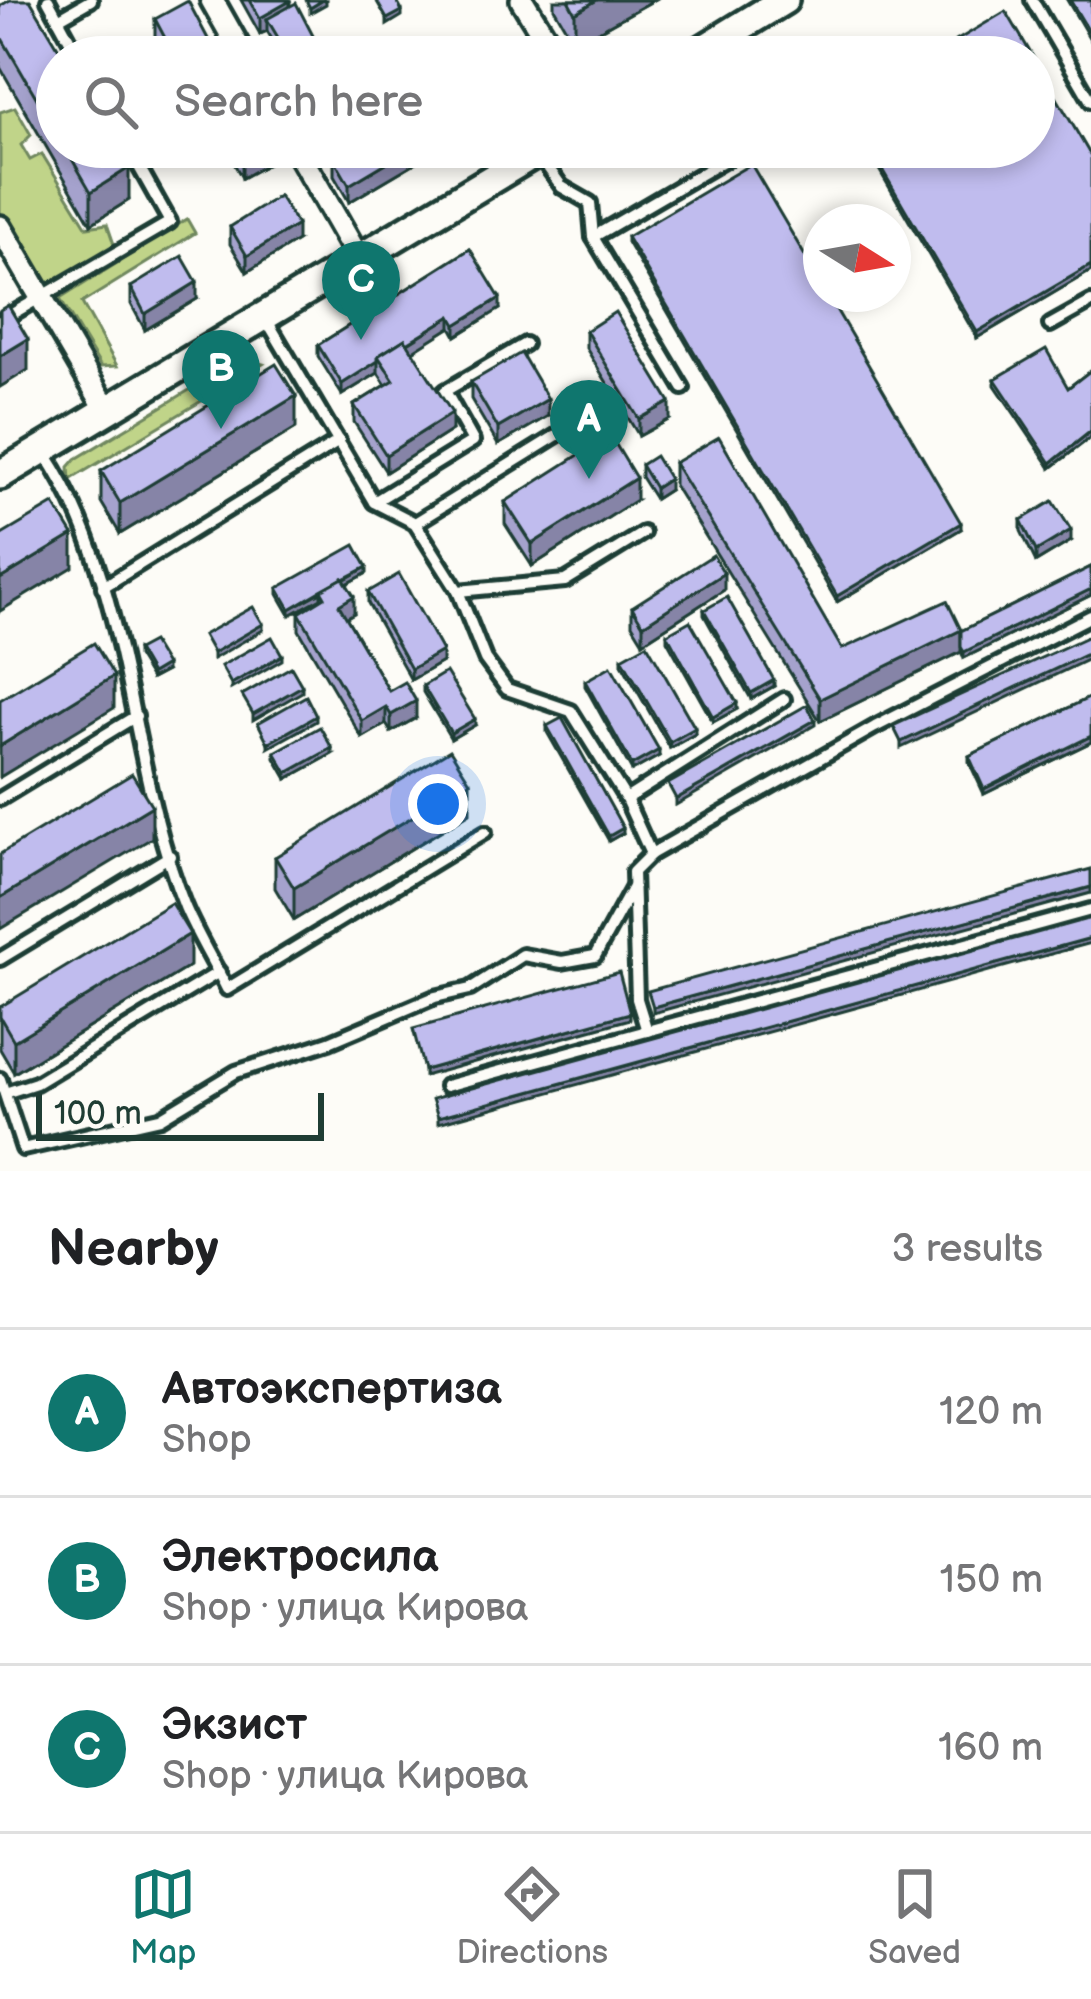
<!DOCTYPE html>
<html lang="en">
<head>
<meta charset="utf-8">
<style>
	body { margin:0; font-family:"Balsamiq Sans",sans-serif; background:#f6f6f6; color:#202124 }
	.compass { position:absolute; left:803px; top:204px; width:108px; height:108px; border-radius:50%; background:#fff; box-shadow:0 6px 18px #0003; rotate:101deg }
	.scale { position:absolute; left:36px; bottom:30px; width:288px; box-sizing:border-box; padding-left:12px; border:6px solid #1f3d34; border-top:0; font-size:33px; line-height:42px; white-space:nowrap; color:#1f3d34; -webkit-text-stroke:9px #fdfcf7; paint-order:stroke }
	.you { position:absolute; left:438px; top:804px; width:42px; height:42px; margin:-30px; border:9px solid #fff; border-radius:50%; background:#1a73e8; box-shadow:0 0 0 18px #1a73e833 }
	.badge { display:grid; place-items:center; width:78px; height:78px; border-radius:50%; background:#0f766e; color:#fff; font-size:39px; font-weight:700 }
	.pin { position:absolute; translate:-50% -99px; filter:drop-shadow(0 3px 6px #0008) }
	.pin::after { content:''; position:absolute; top:63px; width:42px; height:36px; background:inherit; clip-path:polygon(0 0,100% 0,50% 100%) }
	.list { margin:0; padding:0; list-style:none }
	h2 { display:flex; justify-content:space-between; align-items:center; height:156px; margin:0; padding:0 48px; font-size:51px }
	h2 small { font-size:39px; font-weight:400; color:#757577 }
	.list li { display:grid; grid-template-columns:78px 1fr auto; gap:36px; align-items:center; box-sizing:border-box; height:168px; padding:0 48px; border-top:3px solid #e0e0e0 }
	.list b { display:block; font-size:45px; white-space:nowrap }
	.list p { margin:0; font-size:39px; white-space:nowrap; color:#757577 }
	.list em { font-size:39px; font-style:normal; color:#757577 }
	.icon { flex:none; width:66px; height:66px; fill:none; stroke:currentColor; stroke-width:2; stroke-linecap:round; stroke-linejoin:round }
	.map { position:relative; flex:none; width:1091px; height:1171px; overflow:hidden }
	.search { position:absolute; background:#fff; box-shadow:0 6px 18px #0003; left:36px; right:36px; top:36px; height:132px; display:flex; align-items:center; gap:30px; box-sizing:border-box; padding:0 42px; border-radius:66px; color:#757577; font-size:45px }
	.sheet { height:660px; background:#fff }
	nav { display:flex; justify-content:space-around; align-items:center; box-sizing:border-box; height:168px; border-top:3px solid #e0e0e0; background:#fff; font-size:33px; color:#757577 }
	nav a { display:grid; justify-items:center; gap:6px }
	nav .on { color:#0f766e }
	.map>svg:first-child { display:block }
	.green { fill:#c0d489; stroke:#70885e; stroke-width:3 }
	.lines { fill:none; stroke-linecap:round; stroke-linejoin:round }
	.lane-casing { stroke:#1f3d34; stroke-width:20 }
	.street-casing { stroke:#1f3d34; stroke-width:30 }
	.secondary-casing { stroke:#1f3d34; stroke-width:36 }
	.lane { stroke:#fdfcf7; stroke-width:10 }
	.street { stroke:#fdfcf7; stroke-width:21 }
	.secondary { stroke:#fdfcf7; stroke-width:27 }
	.wall { fill:#a5a2cd; stroke:#1f3d34; stroke-width:3 }
	.shaded-wall { fill:#8684a7; stroke:#1f3d34; stroke-width:3 }
	.building { fill:#c0bcee; stroke:#1f3d34; stroke-width:3 }
</style>
</head>
<body>
<div class="map">
<svg width="1091" height="1171" viewBox="0 0 1091 1171">
	<rect width="100%" height="100%" fill="#fdfcf7"/>
	<filter id="ink" filterUnits="userSpaceOnUse"><feTurbulence type="fractalNoise" baseFrequency=".00833" numOctaves="2"/><feDisplacementMap in="SourceGraphic" scale="24" xChannelSelector="R" yChannelSelector="G"/><feConvolveMatrix kernelMatrix="1 2 1 2 8 2 1 2 1" color-interpolation-filters="sRGB"/></filter>
	<g filter="url(#ink)">
		<!-- green -->
		<g class="green">
			<polygon points="15,107 31,135 21,145 30,160 42,154 87,227 107,224 115,247 43,290 0,216 0,112"/>
			<polygon points="187,219 195,233 82,303 117,366 101,367 60,299"/>
			<polygon points="242,358 263,364 70,480 69,467 76,459"/>
		</g>
		<g class="lines">
			<defs>
				<g id="lane">
					<polyline points="48,0 79,57"/>
					<polyline points="1032,0 1091,101"/>
					<polyline points="58,19 91,0"/>
					<polyline points="539,155 562,187 590,203 593,237 683,388"/>
					<polyline points="593,237 730,157"/>
					<polyline points="266,319 374,502 415,523 575,424"/>
					<polyline points="0,321 170,222 128,147"/>
					<polyline points="1050,325 1091,302"/>
					<path d="M44 452C133 586 126 760 185 907 197 935 213 961 227 989L485 832"/>
					<polyline points="374,502 473,441 445,391 525,344"/>
					<polyline points="415,523 458,591 565,581 643,533"/>
					<polyline points="103,587 339,441"/>
					<polyline points="458,591 485,659 507,689 571,711 626,799 784,699"/>
					<polyline points="0,799 136,716"/>
					<polyline points="626,799 651,854 875,727 1091,616"/>
					<polyline points="651,854 633,872 637,999 647,1031 1091,910"/>
					<polyline points="0,959 170,856"/>
					<polyline points="0,1079 23,1149 160,1118 236,1072 329,1042 435,997 470,989 523,955 562,962 595,956 633,887"/>
					<polyline points="446,1086 647,1031"/>
					<polyline points="5,1093 36,1083 219,972"/>
				</g>
				<g id="street">
					<polyline points="212,0 244,57"/>
					<polyline points="522,0 557,57"/>
					<polyline points="295,147 359,259"/>
					<polyline points="0,227 107,410"/>
				</g>
				<g id="secondary">
					<polyline points="691,57 784,0"/>
					<polyline points="0,475 545,147"/>
				</g>
			</defs>
			<!-- lane casing -->
			<use href="#lane" class="lane-casing"/>
			<!-- street casing -->
			<use href="#street" class="street-casing"/>
			<!-- secondary casing -->
			<use href="#secondary" class="secondary-casing"/>
			<!-- lane -->
			<use href="#lane" class="lane"/>
			<!-- street -->
			<use href="#street" class="street"/>
			<!-- secondary -->
			<use href="#secondary" class="secondary"/>
		</g>
		<!-- wall -->
		<g class="wall">
			<polygon points="241,0 289,0 290,6 324,57 277,57 278,49 267,31 260,34"/>
			<polygon points="554,0 654,0 575,44 554,8"/>
			<polygon points="1067,0 1091,0 1091,41"/>
			<polygon points="0,6 57,57 57,147 117,147 129,200 91,224 0,67"/>
			<polygon points="155,19 216,57 166,57 155,36"/>
			<polygon points="225,147 271,147 271,162 242,178"/>
			<polygon points="427,147 427,156 349,202 334,176 334,159"/>
			<polygon points="766,147 795,147 774,160"/>
			<polygon points="866,147 1034,147 1091,156 1091,271 977,338"/>
			<polygon points="230,227 297,241 247,272 230,244"/>
			<polygon points="627,237 961,529 837,602 627,242"/>
			<polygon points="470,249 500,309 456,336 451,327 412,351 452,430 386,472 354,422 354,405 386,385 378,373 342,395 318,356 318,345"/>
			<polygon points="131,287 197,299 145,330 131,304"/>
			<polygon points="586,331 670,419 639,436 586,348"/>
			<polygon points="1091,370 1091,437 1051,468 995,385 995,379 1068,388"/>
			<polygon points="471,382 548,416 498,445 471,399"/>
			<polygon points="296,428 120,534 101,502 101,471"/>
			<polygon points="674,463 842,649 961,631 1091,567 1091,595 964,658 961,652 820,721 674,485"/>
			<polygon points="641,465 669,490 655,499 641,477"/>
			<polygon points="636,500 532,566 505,524 505,502"/>
			<polygon points="1021,520 1071,541 1036,562 1021,531"/>
			<polygon points="367,573 347,584 354,613 346,617 389,691 416,718 391,732 386,724 362,738 299,630 299,613 321,600 321,598 290,615 278,594 278,588"/>
			<polygon points="724,590 643,642 632,624 632,607"/>
			<polygon points="368,592 442,662 411,680 368,603"/>
			<polygon points="704,610 774,686 751,699 704,615"/>
			<polygon points="667,634 737,709 713,722 667,640"/>
			<polygon points="137,650 166,671 151,679 137,656"/>
			<polygon points="622,658 695,734 670,748 622,664"/>
			<polygon points="585,681 659,756 632,771 585,686"/>
			<polygon points="423,686 475,725 451,739 423,692"/>
			<polygon points="1091,697 1091,742 984,794 969,762 969,756"/>
			<polygon points="547,726 623,833 609,841 547,732"/>
			<polygon points="275,752 332,754 287,779 275,758"/>
			<polygon points="470,813 294,920 275,888 275,857"/>
			<polygon points="190,966 14,1073 0,1049 0,1007"/>
		</g>
		<!-- shaded-wall -->
		<g class="shaded-wall">
			<polygon points="323,0 326,0 326,4 310,13 310,8"/>
			<polygon points="597,0 654,0 575,44 575,13"/>
			<polygon points="290,1 290,18 267,19 267,31 260,34 260,18"/>
			<polygon points="402,11 402,16 387,25 387,19"/>
			<polygon points="268,147 271,147 271,162 242,178 242,161"/>
			<polygon points="413,147 427,147 427,156 349,202 349,185"/>
			<polygon points="774,147 795,147 774,160"/>
			<polygon points="129,168 129,200 91,224 91,192"/>
			<polygon points="297,225 297,241 247,272 247,256"/>
			<polygon points="1091,265 1091,271 977,338 977,332"/>
			<polygon points="197,282 197,299 145,330 145,314"/>
			<polygon points="500,298 500,309 456,336 456,325"/>
			<polygon points="451,316 451,327 386,368 381,360"/>
			<polygon points="28,339 28,370 0,387 0,356"/>
			<polygon points="378,361 378,373 342,395 342,384"/>
			<polygon points="296,396 296,428 120,534 120,503"/>
			<polygon points="548,399 548,416 498,445 498,428"/>
			<polygon points="670,402 670,419 639,436 639,419"/>
			<polygon points="452,413 452,430 386,472 386,455"/>
			<polygon points="1091,431 1091,437 1051,468 1051,463"/>
			<polygon points="636,478 636,500 532,566 532,544"/>
			<polygon points="669,479 669,490 655,499 655,488"/>
			<polygon points="961,523 961,529 837,602 837,596"/>
			<polygon points="1071,530 1071,541 1036,562 1036,551"/>
			<polygon points="73,535 73,567 0,611 0,579"/>
			<polygon points="367,567 367,573 324,596 322,592"/>
			<polygon points="724,573 724,590 643,642 643,625"/>
			<polygon points="1091,589 1091,595 964,658 964,652"/>
			<polygon points="321,592 321,598 290,615 290,609"/>
			<polygon points="354,596 354,613 339,622 339,605"/>
			<polygon points="263,624 263,630 213,659 213,653"/>
			<polygon points="961,630 961,652 820,721 820,699"/>
			<polygon points="442,651 442,662 411,680 411,669"/>
			<polygon points="1091,652 1091,658 901,748 901,742"/>
			<polygon points="282,655 282,660 231,689 231,684"/>
			<polygon points="166,665 166,671 151,679 151,674"/>
			<polygon points="114,676 114,708 0,777 0,746"/>
			<polygon points="774,680 774,686 751,699 751,693"/>
			<polygon points="302,686 302,692 253,720 253,714"/>
			<polygon points="416,701 416,718 391,732 391,715"/>
			<polygon points="737,703 737,709 713,722 713,717"/>
			<polygon points="386,707 386,724 362,738 362,721"/>
			<polygon points="316,716 316,721 268,748 268,743"/>
			<polygon points="475,719 475,725 451,739 451,733"/>
			<polygon points="815,720 815,725 676,805 676,799"/>
			<polygon points="695,728 695,734 670,748 670,742"/>
			<polygon points="1091,736 1091,742 984,794 984,789"/>
			<polygon points="332,748 332,754 287,779 287,773"/>
			<polygon points="659,750 659,756 632,771 632,765"/>
			<polygon points="470,782 470,813 294,920 294,888"/>
			<polygon points="152,806 152,838 0,929 0,898"/>
			<polygon points="623,828 623,833 609,841 609,836"/>
			<polygon points="1091,887 1091,893 653,1013 653,1007"/>
			<polygon points="190,934 190,966 14,1073 14,1041"/>
			<polygon points="1091,938 1091,943 438,1123 438,1117"/>
			<polygon points="630,1013 630,1019 424,1076 424,1070"/>
		</g>
		<!-- building -->
		<g class="building">
			<polygon points="10,0 30,0 64,57 57,57 57,133 0,35 0,6"/>
			<polygon points="250,0 289,0 290,1 260,18"/>
			<polygon points="306,0 323,0 310,8"/>
			<polygon points="376,0 396,0 402,11 387,19"/>
			<polygon points="568,0 597,0 575,13"/>
			<polygon points="1070,0 1091,0 1091,35"/>
			<polygon points="188,1 216,54 211,57 175,57 155,19"/>
			<polygon points="296,3 324,57 281,57 277,50 283,46 267,19"/>
			<polygon points="1006,11 1033,57 929,57"/>
			<polygon points="351,40 357,51 346,57 342,57 337,49"/>
			<polygon points="518,43 526,57 496,57"/>
			<polygon points="1034,59 1091,156 1091,265 977,332 869,147 1034,147"/>
			<polygon points="65,147 117,147 129,168 91,192"/>
			<polygon points="234,147 268,147 242,161"/>
			<polygon points="355,147 413,147 349,185 334,159"/>
			<polygon points="751,164 821,283 821,294 827,294 961,523 837,596 627,237"/>
			<polygon points="279,196 297,225 247,256 230,227"/>
			<polygon points="470,249 500,298 456,325 451,316 407,343 405,339 378,356 378,361 342,384 318,345"/>
			<polygon points="182,256 197,282 145,314 131,287"/>
			<polygon points="8,305 28,339 0,356 0,310"/>
			<polygon points="615,312 670,402 639,419 586,331"/>
			<polygon points="405,339 452,413 386,455 354,405 394,380 378,356"/>
			<polygon points="1046,349 1068,388 1091,370 1091,431 1051,463 995,379"/>
			<polygon points="521,353 548,399 498,428 471,382"/>
			<polygon points="276,364 296,396 120,503 101,471"/>
			<polygon points="610,435 636,478 532,544 505,502"/>
			<polygon points="719,437 842,649 947,601 961,630 820,699 674,463"/>
			<polygon points="655,456 669,479 655,488 641,465"/>
			<polygon points="1053,501 1071,530 1036,551 1021,520"/>
			<polygon points="54,504 73,535 0,579 0,536"/>
			<polygon points="355,545 367,567 344,579 343,578 290,609 278,588"/>
			<polygon points="713,555 724,573 643,625 632,607"/>
			<polygon points="1091,567 1091,589 964,652 961,647 961,631"/>
			<polygon points="399,574 442,651 411,669 368,592"/>
			<polygon points="343,578 354,596 339,605 389,691 405,682 416,701 391,715 386,707 362,721 299,613 325,597 321,590"/>
			<polygon points="727,597 774,680 751,693 704,610"/>
			<polygon points="253,607 263,624 213,653 203,635"/>
			<polygon points="690,621 737,703 713,717 667,634"/>
			<polygon points="1091,635 1091,652 901,742 893,726"/>
			<polygon points="272,637 282,655 231,684 221,666"/>
			<polygon points="152,642 166,665 151,674 137,650"/>
			<polygon points="94,643 114,676 0,746 0,700"/>
			<polygon points="647,644 695,728 670,742 622,658"/>
			<polygon points="611,666 659,750 632,765 585,681"/>
			<polygon points="291,667 302,686 253,714 242,695"/>
			<polygon points="446,672 475,719 451,733 423,686"/>
			<polygon points="306,696 316,716 268,743 258,723"/>
			<polygon points="1091,697 1091,736 984,789 969,756"/>
			<polygon points="807,705 815,720 676,799 668,784"/>
			<polygon points="562,718 623,828 609,836 547,726"/>
			<polygon points="320,727 332,748 287,773 275,752"/>
			<polygon points="450,750 470,782 294,888 275,857"/>
			<polygon points="132,774 152,806 0,898 0,854"/>
			<polygon points="1091,869 1091,887 653,1007 648,991"/>
			<polygon points="171,903 190,934 14,1041 0,1017 0,1007"/>
			<polygon points="1091,918 1091,938 438,1117 432,1099"/>
			<polygon points="619,972 630,1013 424,1070 413,1029"/>
		</g>
	</g>
</svg>
<svg class="compass" viewBox="-18 -18 36 36"><path d="M0-13l5 13h-10z" fill="#e53935"/><path d="M0 13l5-13h-10z" fill="#757577"/></svg>
<div class="scale">100 m</div>
<div class="you"></div>
<div class="pin badge" style="left:589px;top:479px">A</div>
<div class="pin badge" style="left:221px;top:429px">B</div>
<div class="pin badge" style="left:361px;top:340px">C</div>
<div class="search"><svg class="icon" aria-label="search" viewBox="0 0 24 24"><circle cx="10" cy="10" r="6"/><path d="M15 15l6 6"/></svg>Search here</div>
</div>
<section class="sheet">
<h2>Nearby<small>3 results</small></h2>
<ul class="list">
<li><span class="badge">A</span><div><b>Автоэкспертиза</b><p>Shop</p></div><em>120 m</em></li>
<li><span class="badge">B</span><div><b>Электросила</b><p>Shop · улица Кирова</p></div><em>150 m</em></li>
<li><span class="badge">C</span><div><b>Экзист</b><p>Shop · улица Кирова</p></div><em>160 m</em></li>
</ul>
</section>
<nav>
<a class="on"><svg class="icon" aria-label="map" viewBox="0 0 24 24"><path d="M3 6l6-2 6 2 6-2v14l-6 2-6-2-6 2zM9 4v14M15 6v14"/></svg>Map</a>
<a><svg class="icon" aria-label="directions" viewBox="0 0 24 24"><path d="M12 3l9 9-9 9-9-9zM9 14v-3h6M13 9l2 2-2 2"/></svg>Directions</a>
<a><svg class="icon" aria-label="saved" viewBox="0 0 24 24"><path d="M7 4h10v16l-5-4-5 4z"/></svg>Saved</a>
</nav>
</body>
</html>
